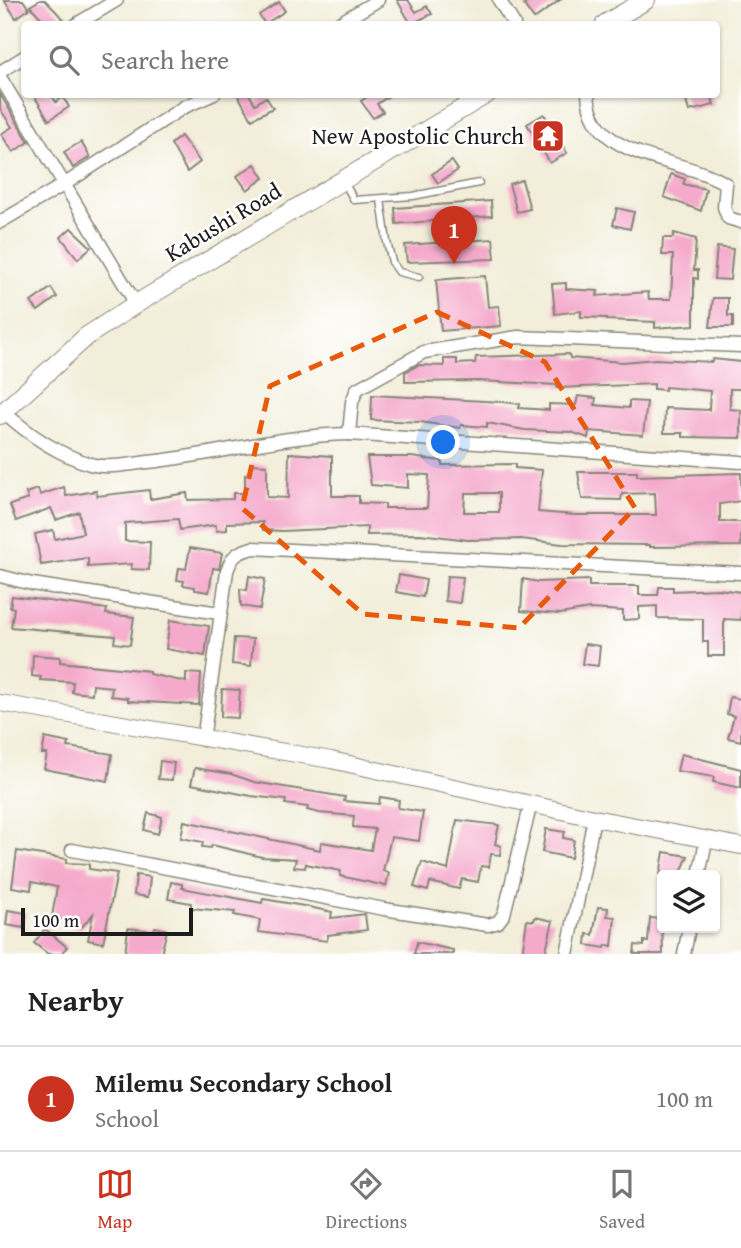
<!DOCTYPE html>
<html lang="en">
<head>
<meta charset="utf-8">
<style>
	body { margin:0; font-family:"Gentium Book Plus",serif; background:#f2f2f2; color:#222 }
	.controls { position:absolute; right:21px; bottom:21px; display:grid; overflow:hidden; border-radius:7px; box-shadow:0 2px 5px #0004 }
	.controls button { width:63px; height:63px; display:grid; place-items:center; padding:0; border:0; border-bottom:2px solid #e0e0e0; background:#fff; color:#222; font:35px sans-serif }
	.scale { position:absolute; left:21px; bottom:18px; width:172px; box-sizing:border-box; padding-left:7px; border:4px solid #1c1c1c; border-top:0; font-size:19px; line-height:24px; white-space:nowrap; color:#1c1c1c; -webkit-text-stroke:5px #fff; paint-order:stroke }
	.you { position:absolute; left:444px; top:443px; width:24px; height:24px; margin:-18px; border:5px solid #fff; border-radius:50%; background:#1a73e8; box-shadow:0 0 0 10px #1a73e833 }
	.badge { display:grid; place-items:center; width:46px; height:46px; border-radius:50%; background:#c8321e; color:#fff; font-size:23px; font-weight:700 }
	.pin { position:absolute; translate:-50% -58px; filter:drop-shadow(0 2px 4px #0008) }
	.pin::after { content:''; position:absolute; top:37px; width:24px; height:21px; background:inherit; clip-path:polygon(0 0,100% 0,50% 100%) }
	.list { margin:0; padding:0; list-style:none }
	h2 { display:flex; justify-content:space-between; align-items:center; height:91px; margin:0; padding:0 28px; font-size:30px }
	h2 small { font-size:23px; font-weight:400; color:#767676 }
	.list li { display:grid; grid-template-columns:46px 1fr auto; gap:21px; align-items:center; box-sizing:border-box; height:105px; padding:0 28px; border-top:2px solid #e0e0e0 }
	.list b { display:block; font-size:26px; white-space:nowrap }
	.list p { margin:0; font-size:23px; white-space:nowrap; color:#767676 }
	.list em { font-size:23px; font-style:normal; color:#767676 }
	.icon { flex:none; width:38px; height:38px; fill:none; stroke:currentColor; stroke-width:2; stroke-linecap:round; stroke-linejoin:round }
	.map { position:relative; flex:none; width:741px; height:954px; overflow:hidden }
	.search { position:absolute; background:#fff; box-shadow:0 2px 5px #0004; left:21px; right:21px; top:21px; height:77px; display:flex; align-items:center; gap:18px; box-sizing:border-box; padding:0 24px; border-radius:7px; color:#767676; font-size:26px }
	.sheet { height:196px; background:#fff }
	nav { display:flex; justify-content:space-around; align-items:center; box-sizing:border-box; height:98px; border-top:2px solid #e0e0e0; background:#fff; font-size:19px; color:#767676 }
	nav a { display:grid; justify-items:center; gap:4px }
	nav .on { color:#c8321e }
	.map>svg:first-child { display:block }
	.building { fill:#f5aacc; fill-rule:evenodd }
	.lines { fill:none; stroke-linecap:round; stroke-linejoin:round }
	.service-casing { stroke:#87857a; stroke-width:9 }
	.minor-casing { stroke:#87857a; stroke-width:15 }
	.tertiary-casing { stroke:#87857a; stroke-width:18 }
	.secondary-casing { stroke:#87857a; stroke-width:20 }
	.service { stroke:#fff; stroke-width:6 }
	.minor { stroke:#fff; stroke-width:12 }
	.tertiary { stroke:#fff; stroke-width:16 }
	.secondary { stroke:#fff; stroke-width:18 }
	.marked { fill:none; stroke:#e8590c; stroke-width:5; stroke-dasharray:14 9; stroke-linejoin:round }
	.labels { text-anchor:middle; stroke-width:5; stroke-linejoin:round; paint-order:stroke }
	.poi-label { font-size:23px; fill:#1c1c1c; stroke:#fff; text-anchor:end }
	.street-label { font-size:23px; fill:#1c1c1c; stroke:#fff }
</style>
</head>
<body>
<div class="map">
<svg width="741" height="954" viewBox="0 0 741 954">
	<rect width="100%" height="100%" fill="#fff"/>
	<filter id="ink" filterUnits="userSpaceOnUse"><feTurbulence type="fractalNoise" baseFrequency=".0143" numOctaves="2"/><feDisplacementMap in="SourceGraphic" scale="14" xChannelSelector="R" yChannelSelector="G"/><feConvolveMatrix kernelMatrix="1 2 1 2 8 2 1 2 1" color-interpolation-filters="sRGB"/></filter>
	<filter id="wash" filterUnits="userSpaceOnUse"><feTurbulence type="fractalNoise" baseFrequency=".00686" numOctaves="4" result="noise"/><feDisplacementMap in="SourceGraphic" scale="28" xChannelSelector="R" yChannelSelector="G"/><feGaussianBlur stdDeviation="1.57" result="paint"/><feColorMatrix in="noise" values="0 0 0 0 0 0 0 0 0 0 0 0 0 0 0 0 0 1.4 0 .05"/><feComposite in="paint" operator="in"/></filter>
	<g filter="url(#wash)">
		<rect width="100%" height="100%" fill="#f2eed9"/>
		<g id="blocks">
			<!-- building -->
			<g class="building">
				<polygon points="4,0 23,0 29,9 16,18"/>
				<polygon points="40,0 45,0 68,24 47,24 30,6"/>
				<polygon points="397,0 408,0 416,12 427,6 432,14 411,24"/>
				<polygon points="531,0 560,0 534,19 524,5"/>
				<polygon points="279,2 285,11 265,24 259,15"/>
				<polygon points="0,94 29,142 13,152 1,134 12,127 0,109"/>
				<polygon points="33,94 51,94 56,102 63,97 69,107 49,120"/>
				<polygon points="237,94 249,94 255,104 266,97 273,108 252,119"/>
				<polygon points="371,94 392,94 377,104 383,112 373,118 361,101"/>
				<polygon points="684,94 711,94 714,105 689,111"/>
				<polygon points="544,114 567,153 550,163 527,124"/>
				<polygon points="181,136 200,162 187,172 171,144"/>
				<polygon points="81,142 90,157 73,168 64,152"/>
				<polygon points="452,161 458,170 438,183 432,174"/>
				<polygon points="255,164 264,178 247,190 237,176"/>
				<polygon points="671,174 685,179 683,184 706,189 701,211 664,197"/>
				<polygon points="522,180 530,209 517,212 509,184"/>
				<polygon points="491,201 492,216 396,224 395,208"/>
				<polygon points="617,208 634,212 630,229 613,225"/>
				<polygon points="71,228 91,247 78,259 61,237"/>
				<polygon points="674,233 696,239 694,270 698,270 698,279 694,278 694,325 655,328 655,322 607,320 607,318 581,317 581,311 555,314 552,284 566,283 566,289 598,291 597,296 648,292 649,299 671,299 673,255 662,255 663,238 673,238"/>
				<polygon points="493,239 495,259 407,262 405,245"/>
				<polygon points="717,247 733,249 730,280 714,279"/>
				<polygon points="485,276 488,307 499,306 501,326 441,331 436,280"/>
				<polygon points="51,288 57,297 38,311 31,302"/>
				<polygon points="713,298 728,298 728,316 733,316 733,327 710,327"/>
				<polygon points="569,354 570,358 623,362 656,359 712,362 713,359 741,362 741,389 730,389 730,409 741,410 741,438 683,437 683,433 664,433 665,408 709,410 710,391 665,387 665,390 654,389 654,384 557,388 557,385 479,381 405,382 405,372 418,365 444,366 444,359 457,359 457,364 475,363 476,357"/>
				<polygon points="372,395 503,402 520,404 519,408 549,410 549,404 576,405 578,396 596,398 595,405 629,408 629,401 647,402 643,435 589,431 588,438 571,432 525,430 487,423 487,427 461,425 460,428 420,422 371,420"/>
				<path d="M289 453 332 456V496H359V503L385 504V508H427L429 475 408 474V488L371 485 367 457H411L442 461V465L515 464V468L542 470 538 512 575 515H656L655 493 622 494 621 500 582 499 578 472H637V476L741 473V501L720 504V522H741V546L650 547V545L562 544 521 539 468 540 420 534 367 535V527L282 531 263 530V522L227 523V530L216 531V525L180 530 178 519 125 523V541L150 542 149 570 131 569 132 564 88 567V558L41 565 35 534 53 530 55 539 83 533 79 512 56 520 51 508 16 521 10 505 28 499 26 493 38 489 40 495 64 487 66 496 96 491 97 496 149 490 150 499 187 493 188 500 233 499V493H245V475H250V464L267 465V497L288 498ZM465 493H499V512H464Z"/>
				<polygon points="190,548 222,553 219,569 213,568 209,592 195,590 195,587 183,585 184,581 177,580 179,568 186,569"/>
				<polygon points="399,575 426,580 423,597 396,592"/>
				<polygon points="249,576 265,579 260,609 241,606 240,589 247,590"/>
				<polygon points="447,576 463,577 460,603 445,601"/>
				<polygon points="523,579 538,582 589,580 589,586 639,586 639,595 658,595 659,587 673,587 673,591 718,589 741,592 741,620 724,619 724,656 708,656 708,642 703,642 703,619 657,618 657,606 639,607 639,619 623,620 623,611 589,609 560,614 521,611"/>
				<polygon points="12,596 107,609 106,614 134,617 130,645 114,643 115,636 11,627 14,608 10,607"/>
				<polygon points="170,620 209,626 205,656 166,649"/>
				<polygon points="234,638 253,639 251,666 232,664"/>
				<polygon points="585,644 600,646 598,666 582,664"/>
				<polygon points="33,655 60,657 60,662 149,671 149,674 186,682 186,673 201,674 199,705 128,701 128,698 111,696 112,687 93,685 92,694 72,692 73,682 40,680 41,677 32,676"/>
				<polygon points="222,689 240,690 238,718 221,717"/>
				<polygon points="730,697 741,699 741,741 728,738 734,716 727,714"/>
				<polygon points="45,738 69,743 68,747 112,754 108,781 44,769 47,754 42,754"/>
				<polygon points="681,754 741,769 741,788 713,782 714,777 677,771"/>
				<polygon points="160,761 174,763 172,780 158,779"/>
				<polygon points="195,768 231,774 254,782 345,797 344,801 379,804 380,797 399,800 398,808 423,812 419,841 391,837 383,871 389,873 386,886 340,876 341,871 306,864 305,868 294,867 296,859 262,857 212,845 211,848 202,847 203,842 181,838 184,821 320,850 321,842 371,850 375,829 353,827 354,816 319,813 307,810 308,807 285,804 286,800 251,796 191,784"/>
				<polygon points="148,813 162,817 158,834 144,830"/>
				<polygon points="457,820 499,825 495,844 501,846 500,855 491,854 489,867 481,866 478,882 462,879 459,889 430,882 428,891 414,887 422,862 448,870"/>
				<polygon points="546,829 565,832 563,838 574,840 571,858 542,852"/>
				<polygon points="17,851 67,859 66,863 89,864 89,869 117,873 103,943 88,940 93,914 81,928 67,926 68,920 52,917 57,887 32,882 31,890 12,887"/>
				<polygon points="664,852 688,856 680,875 660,875"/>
				<polygon points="136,875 150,877 148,897 134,895"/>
				<polygon points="171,882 182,884 182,888 262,903 263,899 304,906 332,912 331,918 365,914 367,930 328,935 327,941 258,932 260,920 234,915 235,912 191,908 191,903 168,899"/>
				<polygon points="598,907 608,908 607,916 615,917 612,946 606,945 605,948 586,945 587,934 593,935"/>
				<polygon points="8,910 26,913 24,928 6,925"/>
				<polygon points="535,917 553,921 545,954 522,954 527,920 534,921"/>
				<polygon points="650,918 662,919 663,954 634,954 635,945 644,946 644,941 648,942"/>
				<polygon points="155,927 167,930 161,954 125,954 128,928 154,931"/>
				<polygon points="45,929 67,947 61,954 48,954 34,943"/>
				<polygon points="417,942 453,950 453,954 414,954"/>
			</g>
		</g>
	</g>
	<g filter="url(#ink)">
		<use href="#blocks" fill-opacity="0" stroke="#87857a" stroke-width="2"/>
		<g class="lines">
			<defs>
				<g id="service">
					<polyline points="344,182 354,200 413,196 479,183"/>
					<polyline points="381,200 387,242 392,262 399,272 419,277"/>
				</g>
				<g id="minor">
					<polyline points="499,0 514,24"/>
					<polyline points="77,24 117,0"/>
					<polyline points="338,24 378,0"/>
					<polyline points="0,72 24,57"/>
					<polyline points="0,77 136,304"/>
					<path d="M588 94C591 162 682 156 726 184L724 207 728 218 741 222"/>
					<polyline points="0,222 65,184 184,107 214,94"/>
					<polyline points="741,346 518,337 424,352 357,389 352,402 349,434 741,462"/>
					<path d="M4 412C28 434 58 454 90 464 107 469 131 464 148 462 216 455 281 435 349 434"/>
					<polyline points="0,576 32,584 219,613"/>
					<path d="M203 740 227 571C232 556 236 553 252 548L741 573"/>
					<polyline points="72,850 384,909 488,925 498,922 504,914 531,803"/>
					<polyline points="699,875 706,841"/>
					<polyline points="567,954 594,818"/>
					<polyline points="684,954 689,928"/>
				</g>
				<polyline id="tertiary" points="0,703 331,760 594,818 741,846"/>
				<g id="secondary">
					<polyline points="605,24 646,0"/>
					<polyline points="0,415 87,336 136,304 487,94"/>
				</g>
			</defs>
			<!-- service casing -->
			<use href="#service" class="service-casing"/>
			<!-- minor casing -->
			<use href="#minor" class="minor-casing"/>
			<!-- tertiary casing -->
			<use href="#tertiary" class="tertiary-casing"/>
			<!-- secondary casing -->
			<use href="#secondary" class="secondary-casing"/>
			<!-- service -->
			<use href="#service" class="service"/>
			<!-- minor -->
			<use href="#minor" class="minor"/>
			<!-- tertiary -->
			<use href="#tertiary" class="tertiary"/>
			<!-- secondary -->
			<use href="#secondary" class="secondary"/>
		</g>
	</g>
	<!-- marked area -->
	<path class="marked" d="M437 312 545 362 635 508 519 628 363 614 242 508 270 386Z"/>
	<!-- icons -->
	<defs>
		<symbol id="temple-square" viewBox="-11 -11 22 22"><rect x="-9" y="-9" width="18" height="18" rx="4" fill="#c8321e" stroke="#fff"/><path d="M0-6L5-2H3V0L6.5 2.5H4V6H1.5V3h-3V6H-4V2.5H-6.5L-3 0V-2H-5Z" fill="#fff"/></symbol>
	</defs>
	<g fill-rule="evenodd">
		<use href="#temple-square" x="529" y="117" width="38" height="38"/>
	</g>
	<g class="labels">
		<!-- poi labels -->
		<g class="poi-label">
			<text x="524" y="144">New Apostolic Church</text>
		</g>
		<!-- street labels -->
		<g class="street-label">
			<text transform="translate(223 222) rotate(-31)" y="8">Kabushi Road</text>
		</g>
	</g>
</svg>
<div class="controls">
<button><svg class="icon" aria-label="layers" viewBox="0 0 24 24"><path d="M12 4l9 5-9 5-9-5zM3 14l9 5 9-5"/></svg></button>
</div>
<div class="scale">100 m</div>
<div class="you"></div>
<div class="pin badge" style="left:454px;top:264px">1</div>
<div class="search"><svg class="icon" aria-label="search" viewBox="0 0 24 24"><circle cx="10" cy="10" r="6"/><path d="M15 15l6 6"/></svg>Search here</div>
</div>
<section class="sheet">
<h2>Nearby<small></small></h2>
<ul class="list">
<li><span class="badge">1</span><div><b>Milemu Secondary School</b><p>School</p></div><em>100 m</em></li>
</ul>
</section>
<nav>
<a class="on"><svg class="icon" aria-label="map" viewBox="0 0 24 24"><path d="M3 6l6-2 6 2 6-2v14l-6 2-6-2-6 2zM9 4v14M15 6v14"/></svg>Map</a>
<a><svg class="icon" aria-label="directions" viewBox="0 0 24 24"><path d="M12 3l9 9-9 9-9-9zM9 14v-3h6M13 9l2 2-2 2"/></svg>Directions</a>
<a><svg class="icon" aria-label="saved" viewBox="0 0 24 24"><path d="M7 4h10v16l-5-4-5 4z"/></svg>Saved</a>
</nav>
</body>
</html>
